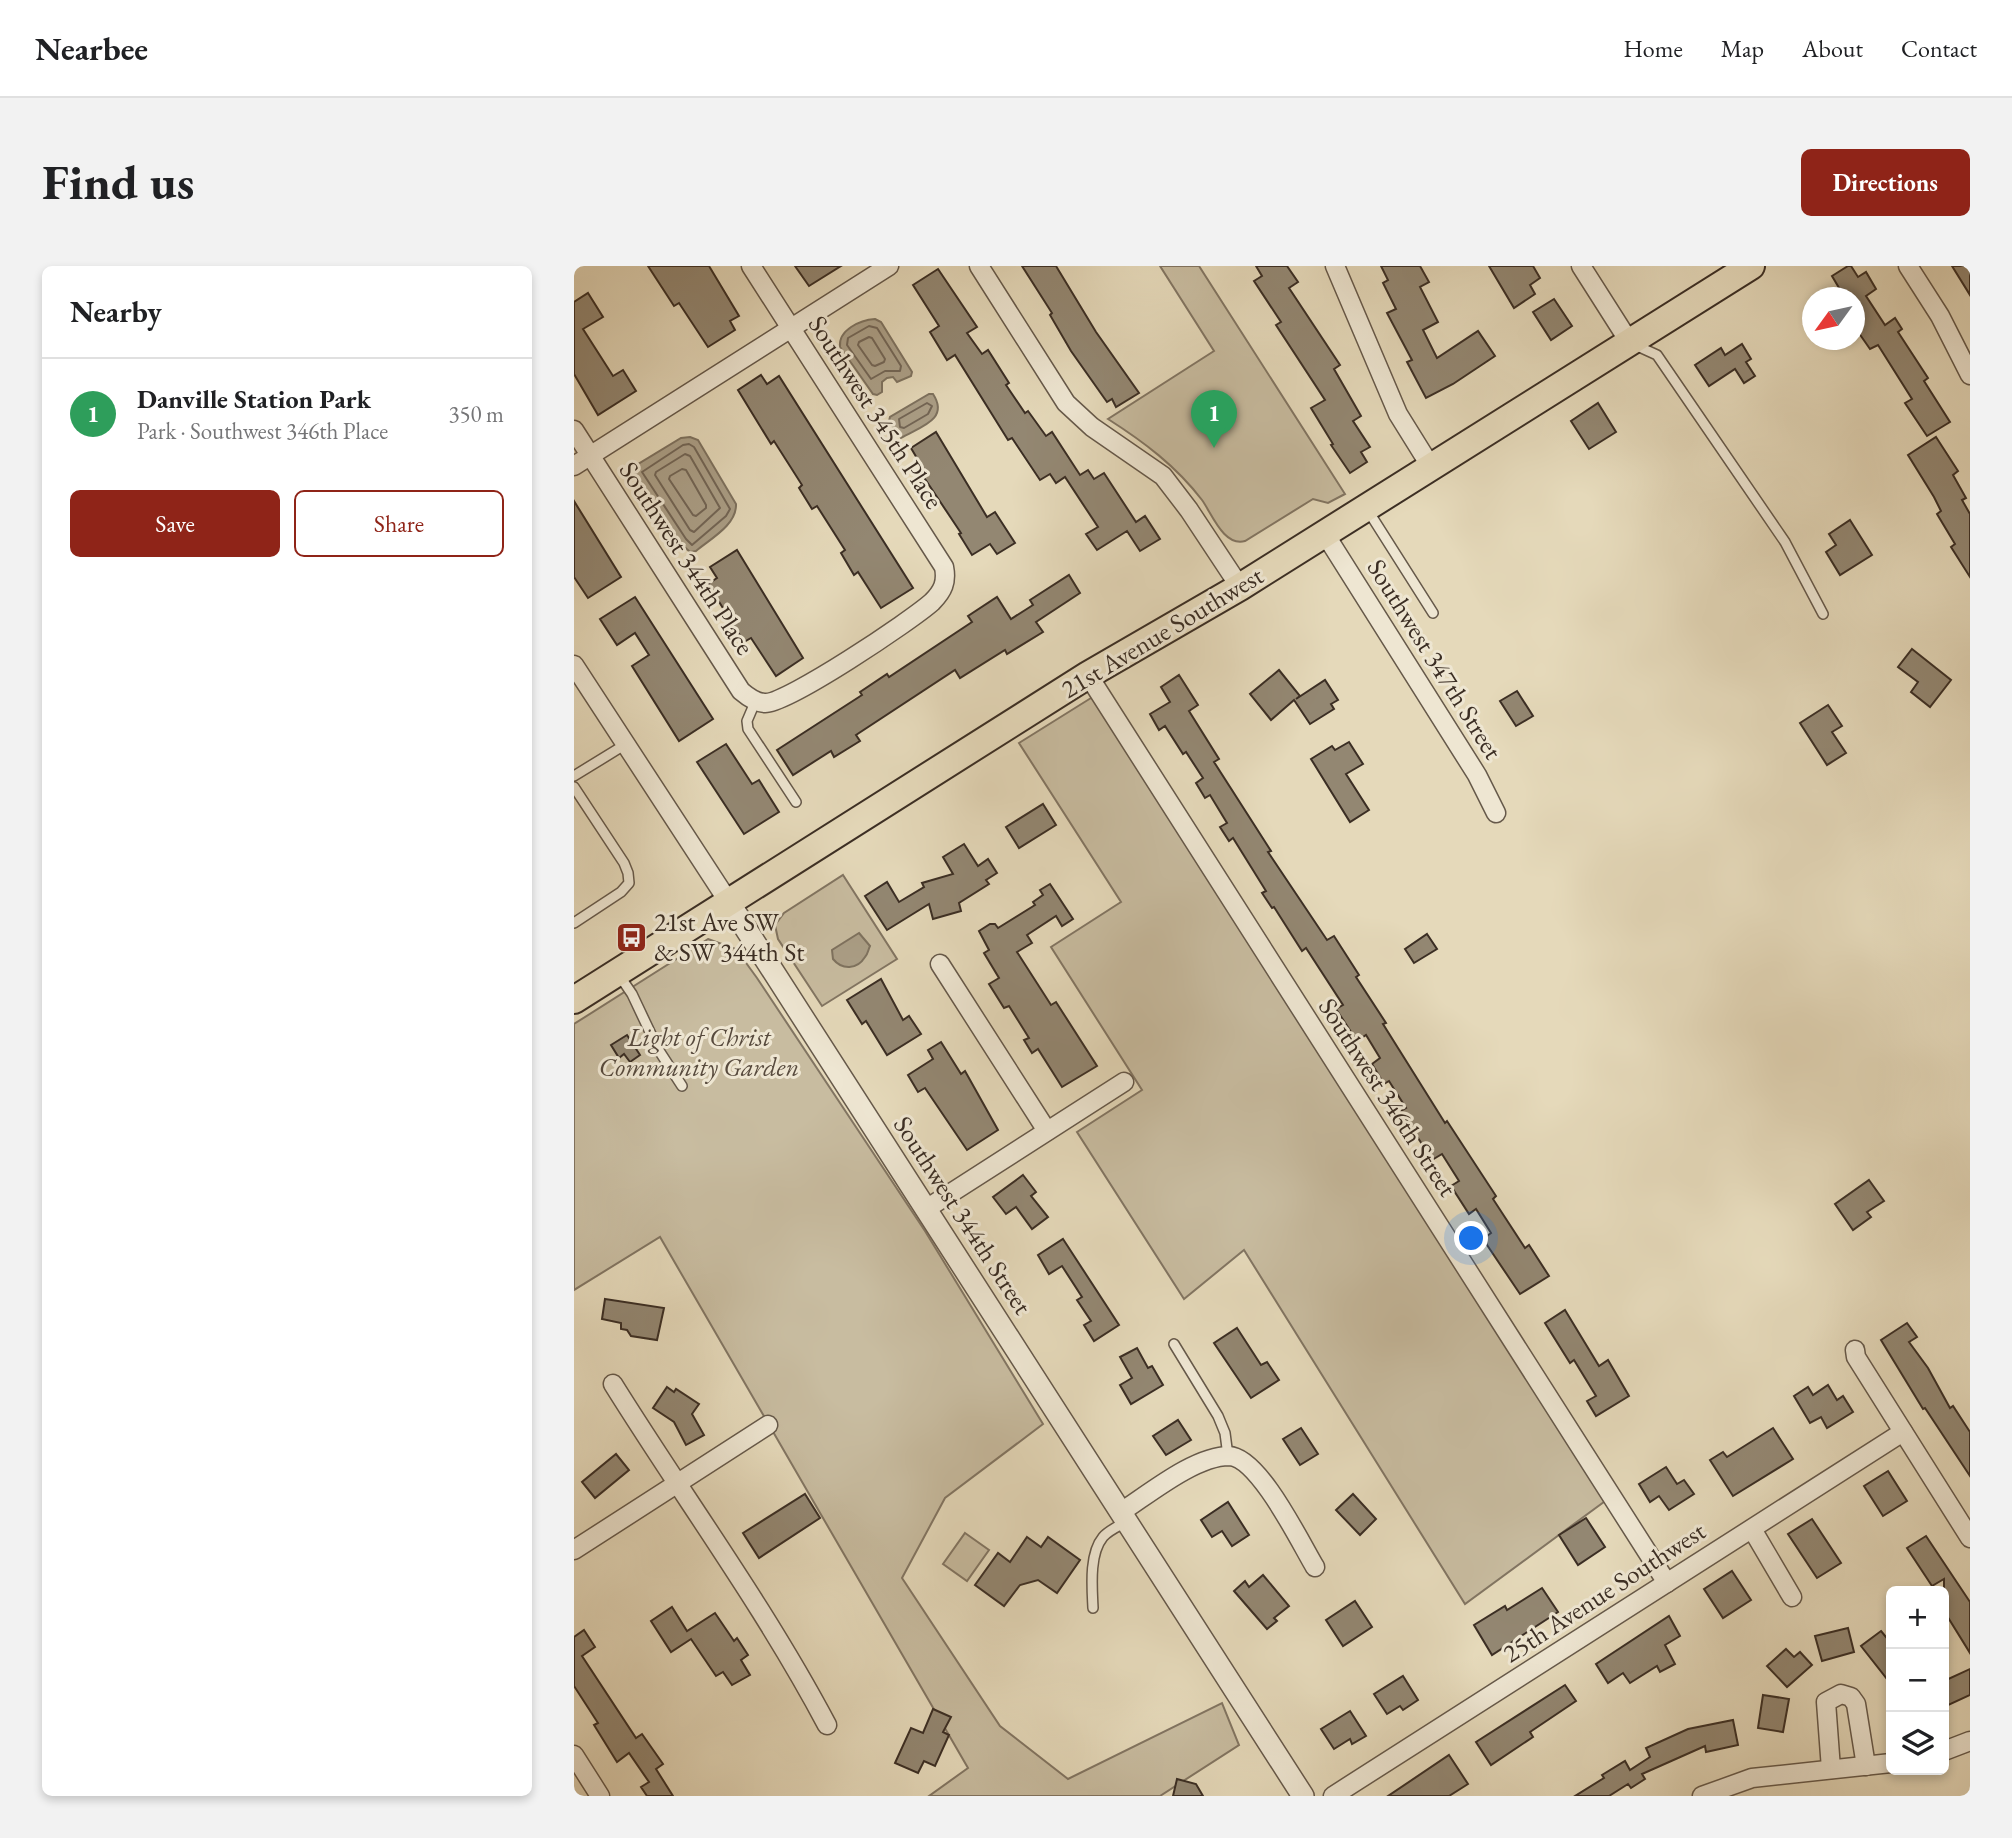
<!DOCTYPE html>
<html lang="en">
<head>
<meta charset="utf-8">
<style>
	body { margin:0; font-family:"EB Garamond",serif; background:#f2f2f2; color:#202124 }
	.controls { position:absolute; right:21px; bottom:21px; display:grid; overflow:hidden; border-radius:10px; box-shadow:0 4px 10px #0003 }
	.controls button { width:63px; height:63px; display:grid; place-items:center; padding:0; border:0; border-bottom:2px solid #e0e0e0; background:#fff; color:#202124; font:35px sans-serif }
	.compass { position:absolute; left:1228px; top:21px; width:63px; height:63px; border-radius:50%; background:#fff; box-shadow:0 4px 10px #0003; rotate:237deg }
	.you { position:absolute; left:898px; top:973px; width:24px; height:24px; margin:-18px; border:5px solid #fff; border-radius:50%; background:#1a73e8; box-shadow:0 0 0 10px #1a73e833 }
	.badge { display:grid; place-items:center; width:46px; height:46px; border-radius:50%; background:#8f2418; color:#fff; font-size:23px; font-weight:700 }
	.pin { position:absolute; translate:-50% -58px; filter:drop-shadow(0 2px 4px #0008) }
	.pin::after { content:''; position:absolute; top:37px; width:24px; height:21px; background:inherit; clip-path:polygon(0 0,100% 0,50% 100%) }
	.list { margin:0; padding:0; list-style:none }
	h2 { display:flex; justify-content:space-between; align-items:center; height:91px; margin:0; padding:0 28px; font-size:30px }
	h2 small { font-size:23px; font-weight:400; color:#757577 }
	.list li { display:grid; grid-template-columns:46px 1fr auto; gap:21px; align-items:center; box-sizing:border-box; height:112px; padding:0 28px; border-top:2px solid #e0e0e0 }
	.list b { display:block; font-size:26px; white-space:nowrap }
	.list p { margin:0; font-size:23px; white-space:nowrap; color:#757577 }
	.list em { font-size:23px; font-style:normal; color:#757577 }
	.actions { display:flex; gap:14px; padding:21px 28px }
	.actions a { flex:1; padding:16px 0; border:2px solid #8f2418; border-radius:10px; text-align:center; font-size:24px; color:#8f2418 }
	.actions .main { background:#8f2418; color:#fff }
	.icon { flex:none; width:38px; height:38px; fill:none; stroke:currentColor; stroke-width:2; stroke-linecap:round; stroke-linejoin:round }
	.map { position:relative; flex:none; width:1396px; height:1530px; overflow:hidden; border-radius:10px }
	header { display:flex; align-items:center; gap:42px; box-sizing:border-box; height:98px; padding:0 35px; background:#fff; border-bottom:2px solid #e0e0e0 }
	header strong { font-size:33px }
	nav { display:flex; gap:38px; margin-inline-start:auto; font-size:24px }
	.intro { display:flex; align-items:center; justify-content:space-between; box-sizing:border-box; height:168px; padding:0 42px }
	h1 { margin:0; font-size:49px }
	.button { padding:18px 32px; border-radius:10px; background:#8f2418; color:#fff; font-size:24px; font-weight:700 }
	main { display:flex; gap:42px; padding:0 42px }
	aside { flex:1; background:#fff; border-radius:10px; box-shadow:0 4px 10px #0003 }
	.map>svg:first-child { display:block }
	.green { fill:#c8bca0; stroke:#827562; stroke-width:2 }
	.water { fill:#ab9f87; stroke:#7e725f; stroke-width:2 }
	.lines { fill:none; stroke-linecap:round; stroke-linejoin:round }
	.shore { stroke:#736656; stroke-width:2 }
	.building { fill:#938772; stroke:#3b2e24; stroke-width:2 }
	.service-casing { stroke:#66594a; stroke-width:12 }
	.minor-casing { stroke:#66594a; stroke-width:21 }
	.tertiary-casing { stroke:#66594a; stroke-width:24 }
	.primary-casing { stroke:#3b2e24; stroke-width:30 }
	.service { stroke:#eee6d2; stroke-width:9 }
	.minor { stroke:#eee6d2; stroke-width:18 }
	.tertiary { stroke:#eee6d2; stroke-width:21 }
	.primary { stroke:#e5d9ba; stroke-width:26 }
	.labels { text-anchor:middle; stroke-width:6; stroke-linejoin:round; paint-order:stroke }
	.street-label { font-size:26px; fill:#3b2e24; stroke:#eee6d2 }
	.poi-label { font-size:26px; fill:#3b2e24; stroke:#eee6d2; text-anchor:start }
	.park-label { font-size:26px; font-style:italic; fill:#574a3d; stroke:#eee6d2 }
</style>
</head>
<body>
<header>
<strong>Nearbee</strong>
<nav><a>Home</a><a>Map</a><a>About</a><a>Contact</a></nav>
</header>
<div class="intro"><h1>Find us</h1><a class="button">Directions</a></div>
<main>
<aside>
<h2>Nearby<small></small></h2>
<ul class="list">
<li><span class="badge" style="background:#2e9e5b">1</span><div><b>Danville Station Park</b><p>Park · Southwest 346th Place</p></div><em>350 m</em></li>
</ul>
<div class="actions"><a class="main">Save</a><a>Share</a></div>
</aside>
<div class="map">
<svg width="1396" height="1530" viewBox="0 0 1396 1530">
	<rect width="100%" height="100%" fill="#e5d9ba"/>
	<filter id="stains"><feTurbulence type="fractalNoise" baseFrequency=".00286" numOctaves="4"/><feColorMatrix values="0 0 0 0 .2 0 0 0 0 .09 0 0 0 0 .02 0 0 0 .5 -.17"/></filter>
	<radialGradient id="worn" r=".72"><stop offset=".6" stop-color="#630" stop-opacity="0"/><stop offset="1" stop-color="#630" stop-opacity=".3"/></radialGradient>
	<!-- green -->
	<g class="green">
		<path d="M586 0H625L771 228 754 237 739 233 671 275C650 281 638 248 628 234 602 200 570 176 534 153L640 85Z"/>
		<polygon points="525,427 1038,1230 891,1338 670,984 610,1033 503,866 568,824 477,681 547,636 445,477"/>
		<polygon points="269,609 323,693 248,740 204,673 201,659 210,647"/>
		<polygon points="134,673 162,683 183,712 351,965 469,1158 371,1232 328,1312 426,1460 494,1513 648,1437 665,1479 586,1530 355,1530 394,1502 86,971 0,1024 0,758"/>
		<polygon points="391,1267 415,1284 393,1315 369,1298"/>
	</g>
	<!-- water -->
	<g class="water">
		<path d="M301 53 307 56 338 106 337 110 323 116 319 111 313 112 308 116V126L303 129 299 128 266 81C264 64 286 54 301 53Z"/>
		<path d="M355 128H359C376 154 345 161 327 172L315 155 316 151Z"/>
		<path d="M116 171 124 174 162 238C163 259 136 273 122 285L116 286 106 277 60 205 61 200 107 172Z"/>
		<path d="M285 667 296 680C294 684 294 688 291 691 283 704 268 704 259 693L258 684Z"/>
	</g>
	<g class="lines">
		<!-- shore -->
		<g class="shore">
			<polygon points="295,60 303,62 327,100 326,105 311,105 297,113 273,79 274,72"/>
			<polygon points="295,71 298,72 311,93 310,96 301,100 298,99 284,79 285,76"/>
			<polygon points="353,137 358,140 354,148 330,162 326,161 325,153"/>
			<polygon points="115,178 120,181 156,243 152,250 118,279 112,273 68,206 109,179"/>
			<polygon points="111,188 116,190 146,242 120,266 116,264 81,209 82,206"/>
			<polygon points="108,203 112,204 132,239 132,242 122,250 119,249 95,213 96,210"/>
		</g>
	</g>
	<!-- building -->
	<g class="building">
		<polygon points="74,0 135,0 165,50 156,55 161,64 134,81 105,37 100,40"/>
		<polygon points="221,0 267,0 235,20"/>
		<polygon points="448,0 482,0 522,66 565,127 542,141 538,133 533,136 497,85 476,49 478,47"/>
		<polygon points="682,0 713,0 724,16 715,22 766,99 760,103 787,150 779,155 796,181 787,186 793,196 776,207 757,179 759,178 737,142 751,134 702,59 707,56 680,15 688,10"/>
		<polygon points="807,0 846,0 855,16 846,21 864,56 849,64 863,92 904,65 921,90 879,118 852,132 833,96 838,94 813,47 822,43 809,17 814,14"/>
		<polygon points="915,0 959,0 966,12 956,19 961,28 940,42"/>
		<polygon points="1274,0 1277,0 1284,11 1292,6 1302,23 1292,30 1311,59 1321,52 1328,63 1324,66 1354,112 1350,115 1376,156 1353,170 1331,137 1338,133 1304,79 1296,83 1280,60 1280,32 1271,32 1258,10"/>
		<polygon points="1378,0 1396,0 1396,29"/>
		<polygon points="364,3 403,61 393,67 408,88 414,84 435,117 432,119 451,147 454,145 472,170 478,166 506,209 514,204 520,213 530,207 562,256 571,250 586,273 566,285 553,265 523,284 512,268 524,261 491,211 482,217 476,208 466,214 438,172 434,174 381,89 373,94 356,66 365,60 339,19"/>
		<polygon points="14,27 29,51 9,63 39,110 49,104 62,125 24,149 0,108 0,36"/>
		<polygon points="980,33 998,60 977,74 959,46"/>
		<polygon points="1168,78 1177,93 1172,96 1181,110 1170,117 1161,103 1135,120 1121,99 1147,82 1151,89"/>
		<polygon points="187,109 193,118 205,110 339,322 307,342 284,306 280,309 267,287 271,284 243,240 238,243 225,222 228,219 200,175 197,178 164,124"/>
		<polygon points="1024,137 1042,166 1015,183 997,155"/>
		<polygon points="362,166 413,251 421,246 441,277 423,288 416,278 398,289 385,268 387,267 343,201 347,199 337,182"/>
		<polygon points="1362,171 1384,205 1379,209 1392,232 1388,234 1396,248 1396,311 1377,281 1381,278 1363,248 1367,245 1360,231 1334,189"/>
		<polygon points="0,235 47,311 14,332 0,311"/>
		<polygon points="1276,254 1298,289 1266,309 1252,286 1262,279 1255,268"/>
		<polygon points="163,284 229,392 202,410 177,372 170,376 134,318 143,312 136,301"/>
		<polygon points="495,309 506,327 462,356 469,366 433,388 431,384 386,412 381,404 282,469 286,475 260,491 257,485 219,509 203,484 288,429 286,426 313,408 315,411 398,356 394,350 423,331 437,353 459,339 456,334"/>
		<polygon points="61,331 139,453 105,475 58,400 75,389 61,367 43,379 26,353"/>
		<polygon points="1338,383 1377,414 1356,441 1337,426 1344,416 1324,401"/>
		<polygon points="705,404 726,430 722,433 751,414 764,434 757,438 760,443 736,458 720,434 697,454 676,428"/>
		<polygon points="605,409 624,439 615,445 645,493 640,496 697,585 694,586 753,674 760,670 785,709 782,711 812,757 809,758 871,857 873,855 922,930 919,933 951,982 955,979 975,1010 946,1028 909,973 917,967 902,943 895,948 877,920 885,915 868,888 858,894 827,845 832,842 815,815 810,818 798,798 806,792 792,769 783,775 762,743 769,739 732,682 728,685 700,641 698,642 688,627 692,625 659,572 655,575 646,561 653,557 636,529 631,532 622,517 629,512 612,486 609,488 591,460 585,464 576,448 596,436 587,421"/>
		<polygon points="943,425 959,450 942,460 926,435"/>
		<polygon points="1254,439 1268,460 1258,466 1272,487 1253,499 1226,457"/>
		<polygon points="775,476 789,498 772,508 795,544 776,556 737,493 758,480 761,484"/>
		<polygon points="152,478 178,518 185,514 205,546 170,568 123,496"/>
		<polygon points="469,538 482,559 445,582 432,561"/>
		<polygon points="390,578 404,600 414,593 423,607 412,614 415,618 385,637 387,645 359,653 355,638 313,664 291,630 313,616 325,636 350,621 348,617 379,608 369,591"/>
		<polygon points="476,618 499,653 488,660 482,650 453,669 458,677 443,686 477,739 482,736 523,800 488,821 464,783 458,787 450,774 455,772 435,740 430,742 415,718 425,712 410,687 415,684 405,665 416,658 421,658 424,662 461,639 459,636 469,629 466,624"/>
		<polygon points="853,668 863,683 840,697 831,683"/>
		<polygon points="307,713 329,754 335,750 347,768 313,789 292,755 288,758 273,734"/>
		<polygon points="53,769 66,789 56,796 50,788 45,792 37,779"/>
		<polygon points="367,776 387,808 391,805 424,864 393,884 351,822 344,826 334,809 359,793 354,784"/>
		<polygon points="449,909 462,926 457,930 474,951 458,963 442,941 432,948 419,931"/>
		<polygon points="1295,914 1310,935 1293,946 1297,951 1279,964 1261,938"/>
		<polygon points="489,973 545,1059 520,1075 510,1059 517,1055 503,1034 508,1031 488,1000 475,1008 464,989"/>
		<polygon points="31,1033 90,1042 83,1074 57,1070 53,1064 47,1063 47,1057 28,1053"/>
		<polygon points="991,1044 1025,1100 1034,1094 1055,1130 1022,1150 1013,1135 1022,1130 1000,1094 996,1097 971,1057"/>
		<polygon points="1333,1057 1343,1071 1335,1076 1354,1102 1376,1142 1379,1140 1396,1166 1396,1210 1351,1142 1349,1143 1307,1074"/>
		<polygon points="663,1062 687,1099 693,1096 705,1114 677,1132 640,1077"/>
		<polygon points="563,1082 574,1102 578,1100 589,1119 557,1138 546,1119 558,1112 546,1091"/>
		<polygon points="1254,1119 1263,1134 1269,1130 1279,1146 1253,1162 1247,1151 1236,1157 1220,1130 1234,1121 1239,1129"/>
		<polygon points="93,1121 100,1126 102,1123 125,1138 118,1148 130,1169 112,1179 100,1156 79,1142"/>
		<polygon points="604,1154 617,1174 592,1189 579,1170"/>
		<polygon points="727,1162 744,1188 726,1199 709,1173"/>
		<polygon points="1199,1162 1219,1193 1159,1230 1136,1194 1149,1186 1153,1191"/>
		<polygon points="42,1188 55,1204 21,1232 8,1216"/>
		<polygon points="1092,1201 1103,1218 1110,1214 1120,1228 1095,1244 1085,1230 1076,1236 1065,1218"/>
		<polygon points="1314,1205 1333,1235 1309,1250 1290,1220"/>
		<polygon points="231,1228 246,1252 185,1292 169,1267"/>
		<polygon points="779,1228 802,1253 786,1269 762,1244"/>
		<polygon points="654,1236 675,1269 658,1280 648,1265 638,1271 627,1254"/>
		<polygon points="1012,1252 1031,1281 1004,1299 985,1269"/>
		<polygon points="1238,1253 1267,1297 1243,1312 1214,1268"/>
		<polygon points="1352,1270 1396,1336 1396,1387 1370,1345 1370,1313 1358,1320 1333,1282"/>
		<polygon points="453,1271 467,1281 474,1271 506,1294 483,1327 464,1314 446,1319 430,1340 401,1319 424,1287 436,1296"/>
		<polygon points="1158,1305 1177,1334 1149,1352 1130,1323"/>
		<polygon points="689,1309 715,1340 700,1352 703,1355 693,1363 660,1325 671,1315 675,1321"/>
		<polygon points="968,1322 984,1346 918,1389 900,1359 931,1340 933,1344"/>
		<polygon points="781,1335 798,1361 769,1380 752,1354"/>
		<polygon points="98,1341 113,1365 141,1347 160,1375 163,1372 174,1389 167,1394 176,1409 158,1419 149,1406 142,1410 117,1373 97,1386 77,1355"/>
		<polygon points="1095,1350 1106,1370 1091,1379 1101,1398 1086,1406 1083,1400 1056,1417 1049,1407 1034,1417 1022,1398"/>
		<polygon points="1274,1362 1280,1386 1248,1395 1241,1370"/>
		<polygon points="10,1364 21,1381 8,1390 62,1472 68,1468 89,1498 82,1503 99,1530 73,1530 67,1521 75,1516 55,1487 43,1496 20,1459 24,1457 0,1420 0,1371"/>
		<polygon points="1307,1365 1317,1377 1317,1418 1287,1380"/>
		<polygon points="1212,1383 1220,1391 1226,1386 1238,1399 1213,1421 1193,1400"/>
		<polygon points="1396,1403 1396,1429 1370,1441 1370,1415"/>
		<polygon points="829,1410 844,1434 829,1444 826,1440 813,1448 800,1428"/>
		<polygon points="991,1419 1002,1435 956,1466 959,1471 917,1499 902,1476"/>
		<polygon points="1189,1429 1215,1433 1209,1466 1184,1462"/>
		<polygon points="359,1443 377,1451 369,1466 375,1469 361,1500 350,1495 344,1507 321,1497 337,1462 349,1467"/>
		<polygon points="776,1445 792,1470 778,1478 776,1473 760,1483 747,1463"/>
		<polygon points="1159,1454 1164,1479 1132,1486 1131,1480 1068,1508 1071,1513 1057,1522 1054,1518 1035,1530 1001,1530 1030,1512 1028,1509 1051,1495 1056,1504 1076,1491 1072,1482 1114,1463"/>
		<polygon points="875,1489 894,1518 875,1530 814,1530"/>
		<polygon points="603,1513 622,1518 629,1530 599,1530"/>
	</g>
	<g class="lines">
		<defs>
			<g id="service">
				<polyline points="1061,79 1083,89 1211,276 1249,348"/>
				<polyline points="793,243 859,347"/>
				<polyline points="182,434 173,455 174,463 222,536"/>
				<polyline points="0,510 52,478"/>
				<polyline points="0,521 50,597 54,607 55,617 47,626 0,657"/>
				<polyline points="45,709 58,728 84,783 108,820"/>
				<polyline points="600,1078 644,1150 651,1167 654,1190"/>
				<path d="M519 1342C518 1321 515 1288 529 1271 535 1264 545 1260 552 1256"/>
			</g>
			<g id="minor">
				<polyline points="405,0 492,137 518,161 589,210 615,244 666,321"/>
				<polyline points="761,0 824,148 857,201"/>
				<polyline points="1007,0 1056,77"/>
				<polyline points="1334,0 1366,50 1396,109"/>
				<path d="M0 164 167 425C174 431 183 437 191 437 213 438 338 354 358 336 369 325 373 316 370 301L177 0"/>
				<polyline points="0,200 315,0"/>
				<polyline points="751,268 903,509 922,547"/>
				<polyline points="0,399 154,635"/>
				<polyline points="514,409 1093,1317"/>
				<polyline points="366,698 473,865"/>
				<polyline points="352,943 550,816"/>
				<polyline points="1281,1084 1282,1091 1396,1272"/>
				<path d="M39 1118C110 1232 190 1340 253 1459"/>
				<path d="M547 1246C575 1228 621 1190 655 1190 685 1191 726 1276 741 1301"/>
				<polyline points="1178,1263 1218,1331"/>
				<polyline points="0,1284 194,1159"/>
				<polyline points="1370,1485 1396,1475"/>
				<polyline points="0,1489 26,1530"/>
				<polyline points="1257,1503 1252,1436 1267,1428 1277,1431 1282,1438 1292,1500"/>
				<polyline points="759,1530 1329,1166"/>
				<polyline points="1128,1530 1178,1512 1317,1497"/>
			</g>
			<polyline id="tertiary" points="154,635 729,1530"/>
			<polyline id="primary" points="0,734 514,409 666,321 1177,0"/>
		</defs>
		<!-- service casing -->
		<use href="#service" class="service-casing"/>
		<!-- minor casing -->
		<use href="#minor" class="minor-casing"/>
		<!-- tertiary casing -->
		<use href="#tertiary" class="tertiary-casing"/>
		<!-- primary casing -->
		<use href="#primary" class="primary-casing"/>
		<!-- service -->
		<use href="#service" class="service"/>
		<!-- minor -->
		<use href="#minor" class="minor"/>
		<!-- tertiary -->
		<use href="#tertiary" class="tertiary"/>
		<!-- primary -->
		<use href="#primary" class="primary"/>
	</g>
	<!-- icons -->
	<defs>
		<symbol id="bus-square" viewBox="-11 -11 22 22"><rect x="-9" y="-9" width="18" height="18" rx="4" fill="#8f2418" stroke="#eee6d2"/><path d="M-5-6H5V4H4V6H2V4H-2V6H-4V4H-5ZM-3.5-4V0h7V-4ZM-3.5 1.2v1.5H-2V1.2ZM2 1.2v1.5H3.5V1.2Z" fill="#fff"/></symbol>
	</defs>
	<g fill-rule="evenodd">
		<use href="#bus-square" x="40" y="654" width="35" height="35"/>
	</g>
	<g class="labels">
		<!-- street labels -->
		<g class="street-label">
			<text transform="translate(302 146) rotate(57)" y="9">Southwest 345th Place</text>
			<text transform="translate(113 292) rotate(57)" y="9">Southwest 344th Place</text>
			<text transform="translate(588 366) rotate(-31)" y="9">21st Avenue Southwest</text>
			<text transform="translate(861 393) rotate(58)" y="9">Southwest 347th Street</text>
			<text transform="translate(814 831) rotate(57)" y="9">Southwest 346th Street</text>
			<text transform="translate(389 949) rotate(57)" y="9">Southwest 344th Street</text>
			<text transform="translate(1030 1326) rotate(-33)" y="9">25th Avenue Southwest</text>
		</g>
		<!-- poi labels -->
		<g class="poi-label">
			<text x="80" y="665">21st Ave SW<tspan x="80" dy="30">&amp; SW 344th St</tspan></text>
		</g>
		<!-- park labels -->
		<g class="park-label">
			<text x="125" y="780">Light of Christ<tspan x="125" dy="30">Community Garden</tspan></text>
		</g>
	</g>
	<rect width="100%" height="100%" filter="url(#stains)"/>
	<rect width="100%" height="100%" fill="url(#worn)"/>
</svg>
<div class="controls">
<button>+</button>
<button>−</button>
<button><svg class="icon" aria-label="layers" viewBox="0 0 24 24"><path d="M12 4l9 5-9 5-9-5zM3 14l9 5 9-5"/></svg></button>
</div>
<svg class="compass" viewBox="-18 -18 36 36"><path d="M0-13l5 13h-10z" fill="#e53935"/><path d="M0 13l5-13h-10z" fill="#757577"/></svg>
<div class="you"></div>
<div class="pin badge" style="left:640px;top:182px;background:#2e9e5b">1</div>
</div>
</main>
</body>
</html>
